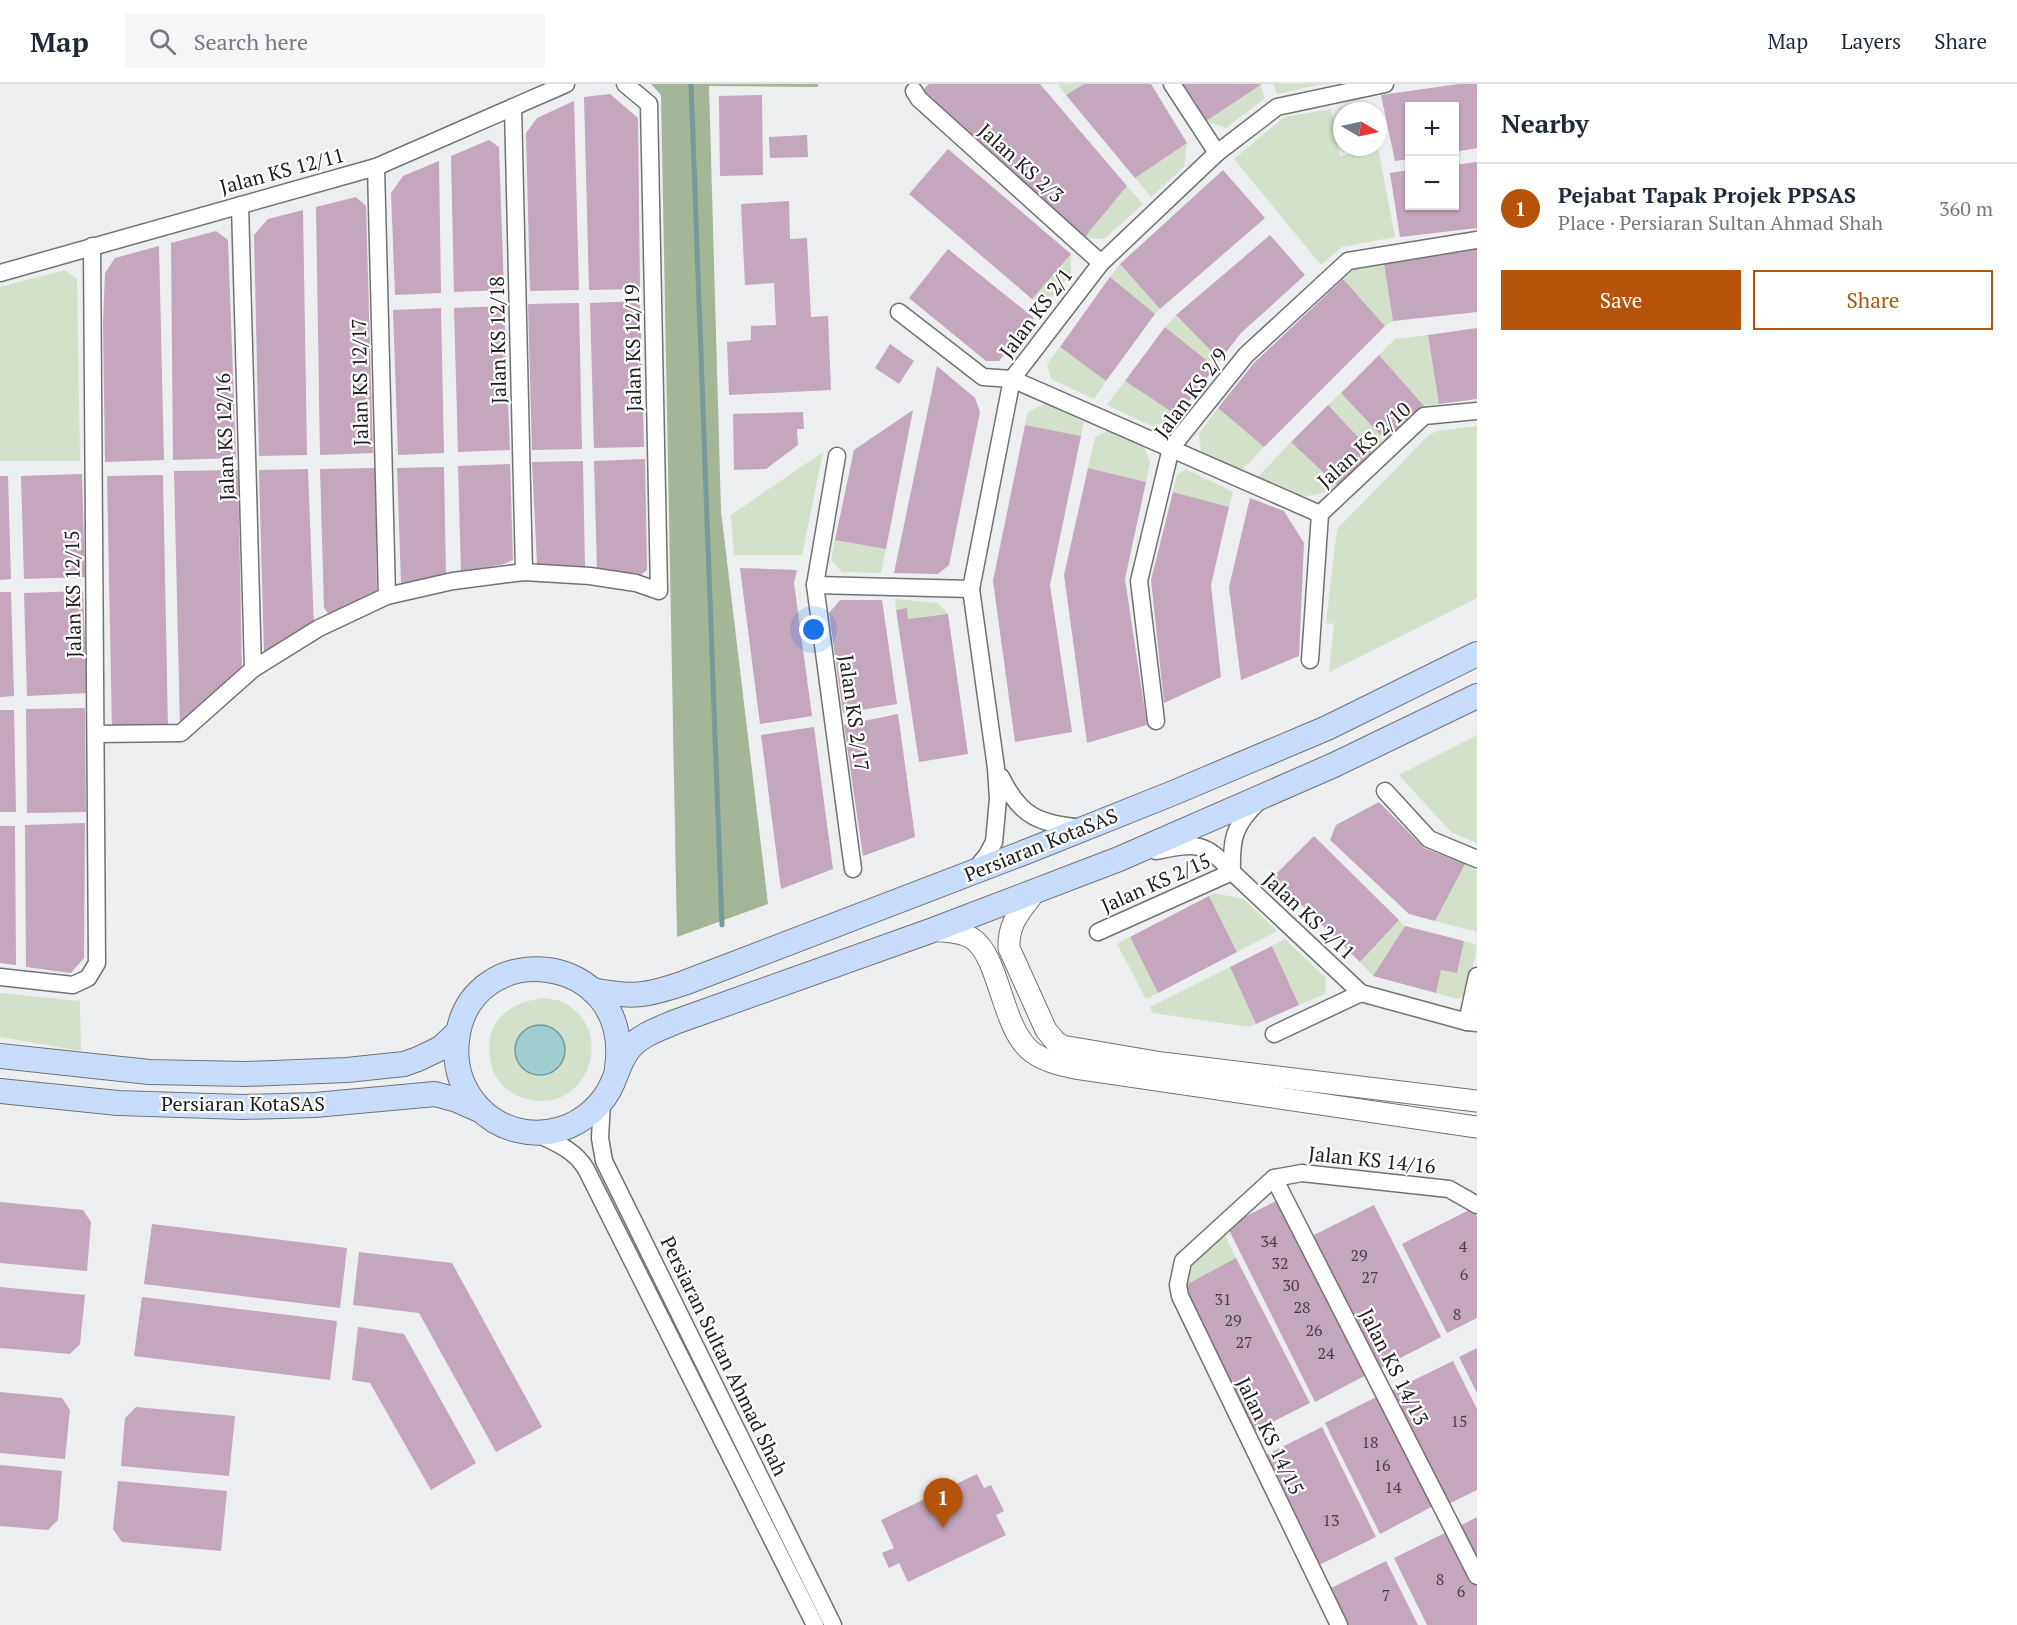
<!DOCTYPE html>
<html lang="en">
<head>
<meta charset="utf-8">
<style>
	body { margin:0; font-family:"PT Serif",serif; background:#f6f6f7; color:#1f2937 }
	.controls { position:absolute; right:18px; top:18px; display:grid; overflow:hidden; border-radius:0px; box-shadow:0 2px 4px #0004 }
	.controls button { width:54px; height:54px; display:grid; place-items:center; padding:0; border:0; border-bottom:2px solid #e0e1e3; background:#fff; color:#1f2937; font:30px sans-serif }
	.compass { position:absolute; left:1333px; top:18px; width:54px; height:54px; border-radius:50%; background:#fff; box-shadow:0 2px 4px #0004; rotate:99deg }
	.you { position:absolute; left:814px; top:546px; width:21px; height:21px; margin:-15px; border:4px solid #fff; border-radius:50%; background:#1a73e8; box-shadow:0 0 0 9px #1a73e833 }
	.badge { display:grid; place-items:center; width:39px; height:39px; border-radius:50%; background:#b45309; color:#fff; font-size:20px; font-weight:700 }
	.pin { position:absolute; translate:-50% -50px; filter:drop-shadow(0 2px 3px #0008) }
	.pin::after { content:''; position:absolute; top:32px; width:21px; height:18px; background:inherit; clip-path:polygon(0 0,100% 0,50% 100%) }
	.list { margin:0; padding:0; list-style:none }
	h2 { display:flex; justify-content:space-between; align-items:center; height:78px; margin:0; padding:0 24px; font-size:26px }
	h2 small { font-size:20px; font-weight:400; color:#747a83 }
	.list li { display:grid; grid-template-columns:39px 1fr auto; gap:18px; align-items:center; box-sizing:border-box; height:90px; padding:0 24px; border-top:2px solid #e0e1e3 }
	.list b { display:block; font-size:22px; white-space:nowrap }
	.list p { margin:0; font-size:20px; white-space:nowrap; color:#747a83 }
	.list em { font-size:20px; font-style:normal; color:#747a83 }
	.actions { display:flex; gap:12px; padding:18px 24px }
	.actions a { flex:1; padding:14px 0; border:2px solid #b45309; border-radius:0px; text-align:center; font-size:21px; color:#b45309 }
	.actions .main { background:#b45309; color:#fff }
	.icon { flex:none; width:33px; height:33px; fill:none; stroke:currentColor; stroke-width:2; stroke-linecap:round; stroke-linejoin:round }
	.map { position:relative; flex:none; width:1477px; height:1541px; overflow:hidden }
	header { display:flex; align-items:center; gap:36px; box-sizing:border-box; height:84px; padding:0 30px; background:#fff; border-bottom:2px solid #e0e1e3 }
	header strong { font-size:28px }
	nav { display:flex; gap:33px; margin-inline-start:auto; font-size:21px }
	.search { width:420px; height:54px; background:#f6f6f7; display:flex; align-items:center; gap:15px; box-sizing:border-box; padding:0 21px; border-radius:0px; color:#747a83; font-size:22px }
	main { display:flex }
	aside { flex:1; background:#fff }
	.map>svg:first-child { display:block }
	.green { fill:#d3e1ca; fill-rule:evenodd }
	.forest { fill:#a4b697 }
	.water { fill:#a0cdce; stroke:#799899; stroke-width:1.5 }
	.lines { fill:none; stroke-linecap:round; stroke-linejoin:round }
	.stream { stroke:#799899; stroke-width:5 }
	.building { fill:#c4a6bd }
	.minor-casing { stroke:#727273; stroke-width:19 }
	.tertiary-casing { stroke:#727273; stroke-width:23 }
	.secondary-casing { stroke:#727273; stroke-width:26 }
	.minor { stroke:#fff; stroke-width:16 }
	.tertiary { stroke:#fff; stroke-width:21 }
	.secondary { stroke:#c7dcfb; stroke-width:24 }
	.labels { text-anchor:middle; stroke-width:4.5; stroke-linejoin:round; paint-order:stroke }
	.number-label { font-size:16px; fill:#473f45 }
	.street-label { font-size:20px; fill:#1d1d1d; stroke:#fff }
</style>
</head>
<body>
<header>
<strong>Map</strong>
<div class="search"><svg class="icon" aria-label="search" viewBox="0 0 24 24"><circle cx="10" cy="10" r="6"/><path d="M15 15l6 6"/></svg>Search here</div>
<nav><a>Map</a><a>Layers</a><a>Share</a></nav>
</header>
<main>
<div class="map">
<svg width="1477" height="1541" viewBox="0 0 1477 1541">
	<rect width="100%" height="100%" fill="#edeeef"/>
	<!-- green -->
	<g class="green">
		<polygon points="1058,0 1084,0 1066,11"/>
		<polygon points="1273,0 1324,0 1277,10"/>
		<polygon points="1260,1 1265,14 1226,44 1206,37"/>
		<polygon points="1331,25 1340,72 1378,64 1395,153 1342,163 1321,181 1234,75 1284,33"/>
		<polygon points="1187,59 1184,83 1151,113 1135,94"/>
		<polygon points="1127,102 1143,120 1104,155 1084,154"/>
		<polygon points="1071,170 1071,190 1043,224 1032,215"/>
		<polygon points="1120,180 1160,225 1155,230 1110,193"/>
		<polygon points="1384,180 1393,237 1385,242 1343,195 1353,185"/>
		<polygon points="65,186 77,195 80,377 0,377 0,203"/>
		<polygon points="1176,231 1220,276 1215,283 1165,243"/>
		<polygon points="1428,251 1439,320 1424,322 1379,271 1395,255"/>
		<polygon points="1060,263 1106,297 1094,315 1051,295 1047,280"/>
		<polygon points="1125,297 1178,332 1154,343 1107,321"/>
		<polygon points="1341,309 1387,358 1374,370 1328,321"/>
		<polygon points="1045,319 1084,338 1081,352 1025,341 1028,328"/>
		<polygon points="1218,324 1264,363 1242,386 1201,367 1199,349"/>
		<polygon points="1477,342 1477,514 1329,588 1334,540 1326,539 1337,445 1429,351 1437,347"/>
		<polygon points="1110,346 1143,360 1150,378 1146,398 1088,384 1095,353"/>
		<polygon points="1291,358 1340,404 1337,406 1302,413 1258,393"/>
		<polygon points="823,368 802,471 734,471 731,431"/>
		<polygon points="1186,385 1233,408 1229,423 1173,408 1177,391"/>
		<polygon points="835,456 886,465 881,489 842,488 831,476"/>
		<polygon points="895,515 938,519 948,530 908,535 907,525 896,526"/>
		<polygon points="1477,651 1477,759 1451,748 1399,691"/>
		<polygon points="1465,780 1475,784 1477,787 1477,848 1435,837"/>
		<polygon points="1214,809 1244,815 1277,847 1237,868 1209,812"/>
		<polygon points="1399,836 1405,842 1373,892 1360,878"/>
		<polygon points="1130,853 1158,909 1146,915 1117,860"/>
		<polygon points="1285,855 1326,894 1325,910 1299,921 1272,862"/>
		<polygon points="1464,857 1477,861 1468,910 1458,915 1436,909 1441,886 1457,889"/>
		<polygon points="1230,883 1256,940 1249,943 1153,929 1150,923"/>
		<polygon points="0,909 80,917 81,967 0,953"/>
		<path d="M542 914C548 915 555 915 560 917 620 943 587 1035 524 1014 510 1010 496 998 492 983 481 943 503 920 542 914ZM558 949 564 964 561 979 541 991C522 989 513 975 516 958Z"/>
		<polygon points="1223,1148 1236,1174 1182,1203 1187,1180"/>
	</g>
	<!-- forest -->
	<polygon class="forest" points="651,0 818,0 818,3 709,2 721,427 768,820 677,853 661,11"/>
	<!-- water -->
	<circle class="water" cx="540" cy="966" r="25"/>
	<g class="lines">
		<!-- stream -->
		<polyline class="stream" points="691,0 722,841"/>
	</g>
	<!-- building -->
	<g class="building">
		<polygon points="929,0 1040,0 1127,102 1084,154 923,6"/>
		<polygon points="1084,0 1151,0 1187,59 1135,94 1066,11"/>
		<polygon points="1183,0 1262,0 1206,37"/>
		<polygon points="1459,0 1477,0 1477,64 1455,68 1455,22 1410,22 1410,75 1395,77 1381,11"/>
		<polygon points="610,10 638,34 640,205 589,206 584,13"/>
		<polygon points="762,11 763,91 720,92 719,12"/>
		<polygon points="574,17 579,206 530,207 526,49 537,34"/>
		<polygon points="807,51 808,73 770,74 769,53"/>
		<polygon points="489,56 499,63 504,206 454,208 451,72"/>
		<polygon points="948,65 1071,170 1032,215 909,110"/>
		<polygon points="439,77 441,209 395,211 391,109 403,92"/>
		<polygon points="1477,78 1477,144 1400,153 1390,89 1410,86 1410,122 1455,122 1455,81"/>
		<polygon points="1223,86 1265,134 1160,225 1120,180"/>
		<polygon points="356,113 366,122 373,369 320,371 316,123"/>
		<polygon points="789,117 790,155 807,154 811,233 828,232 831,306 729,311 727,258 751,256 751,242 776,241 774,199 745,201 741,120"/>
		<polygon points="303,126 307,371 259,372 254,151 268,135"/>
		<polygon points="216,147 228,156 236,374 173,376 171,159"/>
		<polygon points="1270,151 1305,191 1241,249 1220,276 1176,231"/>
		<polygon points="159,162 164,376 105,378 103,238 105,189 115,174"/>
		<polygon points="948,165 1034,234 999,277 986,277 909,214"/>
		<polygon points="1477,166 1477,228 1393,237 1384,180"/>
		<polygon points="1110,193 1155,230 1106,297 1060,263"/>
		<polygon points="1343,195 1385,242 1264,363 1218,324 1254,279"/>
		<polygon points="640,217 644,363 594,364 590,219"/>
		<polygon points="579,219 582,365 532,366 528,220"/>
		<polygon points="504,222 510,366 458,368 454,224"/>
		<polygon points="441,224 444,369 398,371 393,226"/>
		<polygon points="1165,243 1215,283 1178,332 1125,297"/>
		<polygon points="1477,244 1477,315 1439,320 1428,251"/>
		<polygon points="890,260 914,277 899,300 875,284"/>
		<polygon points="1379,271 1424,322 1387,358 1341,309"/>
		<polygon points="937,282 975,314 980,328 949,481 938,490 894,489"/>
		<polygon points="1328,321 1374,370 1340,404 1291,358"/>
		<polygon points="913,326 886,465 835,456 854,366"/>
		<polygon points="803,328 804,345 797,345 798,361 766,385 734,386 733,330"/>
		<polygon points="1025,341 1081,352 1050,501 1072,648 1015,658 993,497"/>
		<polygon points="645,375 647,486 640,492 597,487 594,377"/>
		<polygon points="583,377 585,486 537,480 532,378"/>
		<polygon points="510,380 513,476 504,480 461,488 458,382"/>
		<polygon points="444,383 446,491 401,499 397,384"/>
		<polygon points="375,384 377,507 374,513 332,535 324,524 320,385"/>
		<polygon points="1088,384 1146,398 1125,495 1147,641 1087,659 1064,491"/>
		<polygon points="308,385 314,544 264,570 259,386"/>
		<polygon points="238,386 242,587 180,643 174,387"/>
		<polygon points="82,390 85,493 24,495 21,392"/>
		<polygon points="163,391 168,644 112,645 107,392"/>
		<polygon points="0,392 8,392 11,495 0,496"/>
		<polygon points="1173,408 1229,423 1211,501 1221,593 1164,619 1151,496"/>
		<polygon points="1250,414 1284,427 1304,459 1299,572 1241,596 1229,503"/>
		<polygon points="740,484 797,486 794,499 812,632 760,640"/>
		<polygon points="83,507 87,609 27,612 24,509"/>
		<polygon points="0,508 11,508 14,612 0,613"/>
		<polygon points="840,516 882,516 897,620 843,629 829,529"/>
		<polygon points="907,524 908,535 948,530 968,670 919,678 896,526"/>
		<polygon points="85,624 86,728 27,729 26,625"/>
		<polygon points="0,626 14,626 16,728 0,728"/>
		<polygon points="898,630 915,753 863,772 844,641"/>
		<polygon points="814,643 833,785 781,805 761,651"/>
		<polygon points="1379,718 1424,764 1465,780 1435,837 1409,830 1330,756 1336,741"/>
		<polygon points="85,739 84,874 71,889 26,883 25,741"/>
		<polygon points="0,742 15,742 16,881 0,879"/>
		<polygon points="1314,752 1399,836 1360,878 1273,793"/>
		<polygon points="1209,812 1237,868 1158,909 1130,853"/>
		<polygon points="1405,842 1464,857 1457,889 1441,886 1436,909 1373,892"/>
		<polygon points="1272,862 1299,921 1256,940 1230,883"/>
		<polygon points="1282,1114 1370,1289 1315,1318 1227,1142"/>
		<polygon points="0,1118 83,1126 91,1138 87,1187 0,1179"/>
		<polygon points="1374,1121 1441,1253 1377,1286 1310,1153"/>
		<polygon points="1473,1124 1477,1133 1477,1234 1447,1249 1402,1160"/>
		<polygon points="152,1140 347,1164 340,1224 144,1200"/>
		<polygon points="359,1168 452,1179 542,1343 496,1368 419,1229 353,1221"/>
		<polygon points="1236,1174 1310,1319 1255,1347 1182,1203"/>
		<polygon points="0,1203 85,1211 80,1260 70,1270 0,1264"/>
		<polygon points="142,1213 337,1237 330,1296 134,1272"/>
		<polygon points="358,1243 404,1250 476,1379 431,1406 370,1299 352,1296"/>
		<polygon points="1477,1264 1477,1309 1459,1273"/>
		<polygon points="1453,1277 1477,1325 1477,1406 1444,1422 1389,1308"/>
		<polygon points="0,1308 62,1314 70,1326 65,1375 0,1369"/>
		<polygon points="1382,1310 1437,1420 1380,1450 1325,1339"/>
		<polygon points="136,1323 235,1332 229,1392 121,1382 125,1334"/>
		<polygon points="1322,1343 1376,1453 1317,1482 1264,1372"/>
		<polygon points="0,1381 62,1387 58,1436 48,1446 0,1442"/>
		<polygon points="977,1390 984,1404 991,1401 1004,1427 996,1431 1006,1451 908,1498 899,1479 889,1484 882,1469 894,1464 881,1436"/>
		<polygon points="118,1397 227,1407 221,1467 122,1458 113,1445"/>
		<polygon points="1477,1433 1477,1480 1458,1443"/>
		<polygon points="1451,1446 1477,1498 1477,1541 1427,1541 1394,1474"/>
		<polygon points="1386,1477 1418,1541 1344,1541 1327,1506"/>
	</g>
	<g class="lines">
		<defs>
			<g id="minor">
				<polyline points="1172,0 1217,69"/>
				<polyline points="914,7 919,15 1101,179"/>
				<polyline points="513,23 524,488"/>
				<polyline points="376,83 387,512"/>
				<polyline points="240,121 253,585"/>
				<polyline points="0,189 376,83 566,0"/>
				<polyline points="899,228 983,293 1012,295 1320,430"/>
				<polyline points="837,372 815,501 853,785"/>
				<polyline points="815,501 971,505"/>
				<polyline points="1310,576 1320,430 1424,332 1477,327"/>
				<polyline points="1156,637 1139,497 1171,364 1246,271 1348,177 1477,156"/>
				<polyline points="96,650 181,649 253,585 319,544 387,512 453,497 524,488 590,492 636,499 659,507 649,20 625,0"/>
				<path d="M1001 693C1021 734 1039 739 1083 744"/>
				<polyline points="1385,707 1429,755 1477,775"/>
				<path d="M1156 767C1197 759 1204 757 1232 788L1361 909 1467 938 1477 939"/>
				<polyline points="975,786 987,771 994,758 998,715 996,684 971,505 1012,295 1101,179 1217,69 1277,23 1385,0"/>
				<path d="M1098 848 1232 788C1231 754 1234 741 1259 717"/>
				<polyline points="0,893 73,901 88,894 97,879 92,162"/>
				<polyline points="1467,938 1477,892"/>
				<polyline points="1274,950 1361,909"/>
				<polyline points="602,1017 600,1054 604,1077 833,1541"/>
				<path d="M537 1050C556 1059 575 1066 586 1085L815 1541"/>
				<polyline points="1274,1094 1477,1492"/>
				<polyline points="1339,1541 1180,1212 1178,1201 1183,1177 1274,1094 1302,1089 1449,1105 1477,1121"/>
			</g>
			<g id="tertiary">
				<path d="M1034 809C1020 828 1008 839 1009 864L1046 946 1055 957 1062 962 1162 979 1477 1017"/>
				<path d="M933 846C946 848 962 847 973 855 1000 874 1002 946 1032 968 1044 977 1061 981 1075 984L1477 1043"/>
			</g>
			<g id="secondary">
				<path d="M592 906C632 914 646 912 684 899L1023 769 1173 709 1327 644 1477 570"/>
				<polyline points="0,972 149,988 246,990 347,986 404,980 418,975 441,964 457,949"/>
				<path d="M617 984C634 866 469 850 457 956 454 981 461 1004 478 1023 499 1046 532 1054 561 1045 584 1038 604 1020 613 998 618 986 621 975 629 965 640 951 659 945 675 938L933 846 1119 775 1334 681 1477 612"/>
				<polyline points="0,1007 118,1019 242,1023 315,1021 435,1010 457,1016 482,1027"/>
			</g>
		</defs>
		<!-- minor casing -->
		<use href="#minor" class="minor-casing"/>
		<!-- tertiary casing -->
		<use href="#tertiary" class="tertiary-casing"/>
		<!-- secondary casing -->
		<use href="#secondary" class="secondary-casing"/>
		<!-- minor -->
		<use href="#minor" class="minor"/>
		<!-- tertiary -->
		<use href="#tertiary" class="tertiary"/>
		<!-- secondary -->
		<use href="#secondary" class="secondary"/>
	</g>
	<g class="labels">
		<!-- number labels -->
		<g class="number-label">
			<text x="1269" y="1163">34</text>
			<text x="1463" y="1168">4</text>
			<text x="1359" y="1177">29</text>
			<text x="1280" y="1185">32</text>
			<text x="1464" y="1196">6</text>
			<text x="1370" y="1199">27</text>
			<text x="1291" y="1207">30</text>
			<text x="1223" y="1221">31</text>
			<text x="1302" y="1229">28</text>
			<text x="1457" y="1236">8</text>
			<text x="1233" y="1242">29</text>
			<text x="1314" y="1252">26</text>
			<text x="1244" y="1264">27</text>
			<text x="1326" y="1275">24</text>
			<text x="1459" y="1343">15</text>
			<text x="1370" y="1364">18</text>
			<text x="1382" y="1387">16</text>
			<text x="1393" y="1409">14</text>
			<text x="1331" y="1442">13</text>
			<text x="1440" y="1501">8</text>
			<text x="1461" y="1513">6</text>
			<text x="1386" y="1517">7</text>
		</g>
		<!-- street labels -->
		<g class="street-label">
			<text transform="translate(1021 79) rotate(42)" y="7">Jalan KS 2/3</text>
			<text transform="translate(282 87) rotate(-15)" y="7">Jalan KS 12/11</text>
			<text transform="translate(1036 229) rotate(-53)" y="7">Jalan KS 2/1</text>
			<text transform="translate(498 256) rotate(-91)" y="7">Jalan KS 12/18</text>
			<text transform="translate(633 264) rotate(-91)" y="7">Jalan KS 12/19</text>
			<text transform="translate(360 298) rotate(-91)" y="7">Jalan KS 12/17</text>
			<text transform="translate(1191 309) rotate(-53)" y="7">Jalan KS 2/9</text>
			<text transform="translate(225 353) rotate(-92)" y="7">Jalan KS 12/16</text>
			<text transform="translate(1364 361) rotate(-42)" y="7">Jalan KS 2/10</text>
			<text transform="translate(73 510) rotate(-91)" y="7">Jalan KS 12/15</text>
			<text transform="translate(854 629) rotate(82)" y="7">Jalan KS 2/17</text>
			<text transform="translate(1041 761) rotate(-22)" y="7">Persiaran KotaSAS</text>
			<text transform="translate(1156 799) rotate(-24)" y="7">Jalan KS 2/15</text>
			<text transform="translate(1309 832) rotate(43)" y="7">Jalan KS 2/11</text>
			<text x="243" y="1027">Persiaran KotaSAS</text>
			<text transform="translate(1372 1076) rotate(6)" y="7">Jalan KS 14/16</text>
			<text transform="translate(724 1272) rotate(64)" y="7">Persiaran Sultan Ahmad Shah</text>
			<text transform="translate(1394 1283) rotate(63)" y="7">Jalan KS 14/13</text>
			<text transform="translate(1270 1352) rotate(64)" y="7">Jalan KS 14/15</text>
		</g>
	</g>
</svg>
<div class="controls">
<button>+</button>
<button>−</button>
</div>
<svg class="compass" viewBox="-18 -18 36 36"><path d="M0-13l5 13h-10z" fill="#e53935"/><path d="M0 13l5-13h-10z" fill="#747a83"/></svg>
<div class="you"></div>
<div class="pin badge" style="left:943px;top:1444px">1</div>
</div>
<aside>
<h2>Nearby<small></small></h2>
<ul class="list">
<li><span class="badge">1</span><div><b>Pejabat Tapak Projek PPSAS</b><p>Place · Persiaran Sultan Ahmad Shah</p></div><em>360 m</em></li>
</ul>
<div class="actions"><a class="main">Save</a><a>Share</a></div>
</aside>
</main>
</body>
</html>
